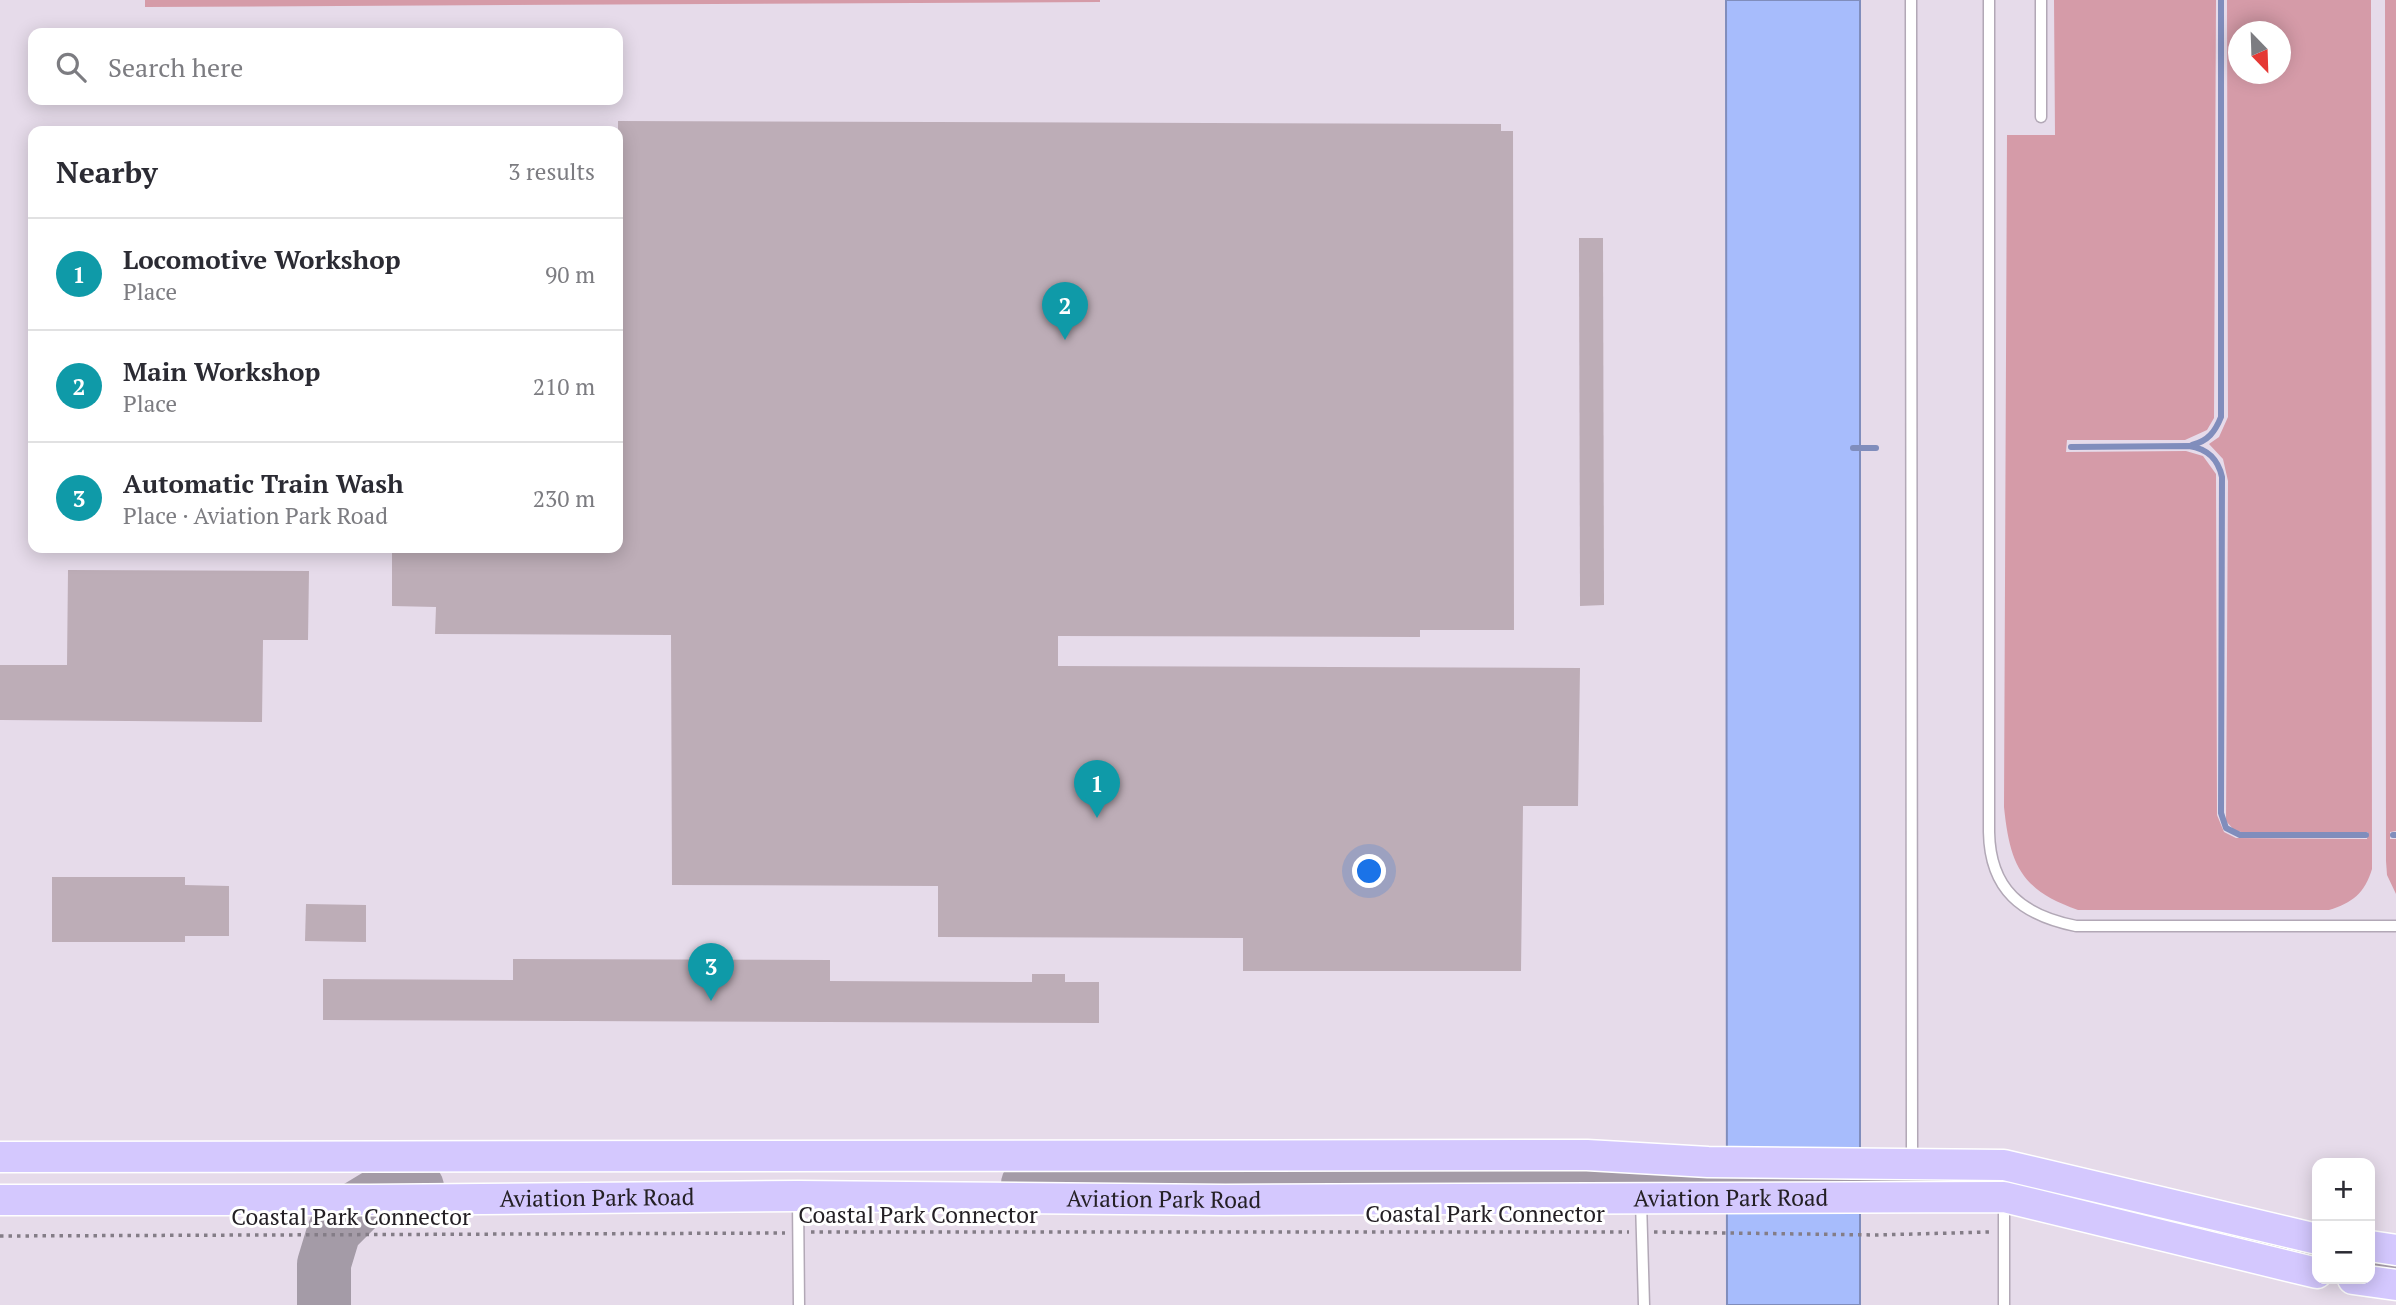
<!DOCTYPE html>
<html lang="en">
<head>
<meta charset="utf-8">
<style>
	body { margin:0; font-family:"PT Serif",serif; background:#f2f2f3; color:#2b2b33 }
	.controls { position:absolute; right:21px; bottom:21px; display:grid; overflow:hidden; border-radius:14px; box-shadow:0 4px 18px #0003 }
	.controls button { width:63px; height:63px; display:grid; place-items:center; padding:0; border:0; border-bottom:2px solid #e1e1e2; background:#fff; color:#2b2b33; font:35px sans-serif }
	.compass { position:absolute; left:2228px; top:21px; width:63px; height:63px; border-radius:50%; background:#fff; box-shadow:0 4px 18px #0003; rotate:157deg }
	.you { position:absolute; left:1370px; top:872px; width:24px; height:24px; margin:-18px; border:5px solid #fff; border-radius:50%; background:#1a73e8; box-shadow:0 0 0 10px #1a73e833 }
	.badge { display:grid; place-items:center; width:46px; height:46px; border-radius:50%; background:#7c3aed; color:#fff; font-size:23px; font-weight:700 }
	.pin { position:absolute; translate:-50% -58px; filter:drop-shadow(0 2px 4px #0008) }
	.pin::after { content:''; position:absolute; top:37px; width:24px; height:21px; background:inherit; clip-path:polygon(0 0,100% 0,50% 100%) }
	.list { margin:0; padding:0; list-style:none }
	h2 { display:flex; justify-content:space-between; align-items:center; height:91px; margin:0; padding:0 28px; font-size:30px }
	h2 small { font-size:23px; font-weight:400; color:#7c7c81 }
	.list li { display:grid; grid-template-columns:46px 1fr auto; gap:21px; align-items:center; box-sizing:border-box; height:112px; padding:0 28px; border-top:2px solid #e1e1e2 }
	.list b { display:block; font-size:26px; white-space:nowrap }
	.list p { margin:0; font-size:23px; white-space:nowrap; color:#7c7c81 }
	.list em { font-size:23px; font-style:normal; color:#7c7c81 }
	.icon { flex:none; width:38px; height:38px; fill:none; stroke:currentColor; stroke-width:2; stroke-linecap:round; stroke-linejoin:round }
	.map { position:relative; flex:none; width:2396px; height:1305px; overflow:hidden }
	.search { position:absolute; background:#fff; box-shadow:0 4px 18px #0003; left:28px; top:28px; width:595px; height:77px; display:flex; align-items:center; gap:18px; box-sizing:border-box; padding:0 24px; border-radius:14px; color:#7c7c81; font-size:26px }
	.panel { position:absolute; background:#fff; box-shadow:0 4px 18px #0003; left:28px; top:126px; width:595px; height:427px; border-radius:14px }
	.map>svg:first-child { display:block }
	.green { fill:#d59ba8; fill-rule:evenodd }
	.water { fill:#a7bcfc; stroke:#808dbc; stroke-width:2 }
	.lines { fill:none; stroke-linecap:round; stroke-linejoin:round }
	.stream { stroke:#808dbc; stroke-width:6 }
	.taxiway { stroke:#a49ba7; stroke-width:54 }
	.building { fill:#bdadb7 }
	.lane-casing { stroke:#b2a8b6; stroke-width:13 }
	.primary-casing { stroke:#fff; stroke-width:33 }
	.path { stroke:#847d87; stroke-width:3.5; stroke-dasharray:3.5 5; stroke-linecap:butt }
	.lane { stroke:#fff; stroke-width:10 }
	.primary { stroke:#d4c8fe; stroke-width:30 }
	.labels { text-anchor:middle; stroke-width:6; stroke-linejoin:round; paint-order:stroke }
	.street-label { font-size:23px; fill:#242025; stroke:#fff }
</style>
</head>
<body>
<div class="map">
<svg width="2396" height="1305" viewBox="0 0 2396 1305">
	<rect width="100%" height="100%" fill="#e6dbea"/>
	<!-- green -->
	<g class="green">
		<polygon points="145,0 1100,0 1100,2 145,7"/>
		<path d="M2054 0H2216L2214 418 2207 430 2185 440H2067L2066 452 2186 451 2203 456 2216 474 2217 815 2224 832 2236 838 2367 839 2368 832H2241L2234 830 2226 821 2228 481 2223 459 2209 444 2219 437 2228 417 2227 0H2371L2372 869C2365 893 2352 903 2329 910H2078C2021 890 2010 865 2004 807L2007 135H2055ZM2238 32H2280V74H2238Z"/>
		<polygon points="2385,0 2396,0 2396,831 2390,832 2390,839 2396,839 2396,894 2387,875 2386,861"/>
	</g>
	<!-- water -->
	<polygon class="water" points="1726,0 1860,0 1860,1305 1727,1305"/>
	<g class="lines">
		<!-- stream -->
		<g class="stream">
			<path d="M2192 445C2208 441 2215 432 2221 417V0"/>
			<path d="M2071 447 2189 446C2208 449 2218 459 2222 477L2221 813 2226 828 2240 835H2366"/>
			<polyline points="1853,448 1876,448"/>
			<polyline points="2393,835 2396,835"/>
		</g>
		<!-- taxiway -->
		<g class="taxiway">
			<polyline points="1028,1184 1703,1181 2006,1182 2317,1256"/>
			<polyline points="2370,1264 2396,1267"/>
			<polyline points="324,1305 324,1264 334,1231 358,1207 391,1187 417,1187"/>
		</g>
	</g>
	<!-- building -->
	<g class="building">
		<polygon points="618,121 1501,124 1501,131 1513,131 1514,630 1420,630 1420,637 1058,636 1058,666 1580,668 1578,806 1523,806 1521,971 1243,971 1243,938 938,937 938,886 672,885 671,635 435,634 436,607 392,606 392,548 618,548"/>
		<polygon points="1579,238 1603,238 1604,605 1580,606"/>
		<polygon points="68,570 309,571 308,640 263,640 262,722 0,720 0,665 67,665"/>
		<polygon points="52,877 185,877 185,885 229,886 229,936 185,936 185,942 52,942"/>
		<polygon points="306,904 366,905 366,942 305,941"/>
		<polygon points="513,959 830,960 830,981 1032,982 1032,974 1065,974 1065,982 1099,982 1099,1023 323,1020 323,979 513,980"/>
	</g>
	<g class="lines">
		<defs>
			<g id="lane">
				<polyline points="1911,0 1912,1159"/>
				<path d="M1989 0V832C1990 890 2022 915 2076 926H2396"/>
				<polyline points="2041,0 2041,117"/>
				<polyline points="798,1200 799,1305"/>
				<polyline points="1641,1201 1644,1305"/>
				<polyline points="2004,1305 2004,1201"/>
			</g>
			<g id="primary">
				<polyline points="0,1157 1587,1155 1708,1162 2004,1165 2317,1239"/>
				<path id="s1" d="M0 1200H370L798 1196 1225 1200 2004 1197 2317 1273"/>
				<polyline points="2370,1246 2396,1250"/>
				<polyline points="2353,1279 2396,1285"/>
			</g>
		</defs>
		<!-- lane casing -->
		<use href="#lane" class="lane-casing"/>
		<!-- primary casing -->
		<use href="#primary" class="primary-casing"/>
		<!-- path -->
		<g class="path">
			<polyline points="811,1232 1629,1232"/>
			<polyline points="1654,1232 1877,1235 1989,1232"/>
			<polyline points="0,1236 785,1233"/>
		</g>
		<!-- lane -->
		<use href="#lane" class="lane"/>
		<!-- primary -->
		<use href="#primary" class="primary"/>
	</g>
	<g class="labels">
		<!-- street labels -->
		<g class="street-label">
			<text dy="8" stroke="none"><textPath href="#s1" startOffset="1731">Aviation Park Road</textPath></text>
			<text dy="8" stroke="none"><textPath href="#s1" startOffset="597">Aviation Park Road</textPath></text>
			<text dy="8" stroke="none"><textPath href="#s1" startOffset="1164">Aviation Park Road</textPath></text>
			<text x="1485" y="1222">Coastal Park Connector</text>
			<text x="918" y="1223">Coastal Park Connector</text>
			<text x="351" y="1225">Coastal Park Connector</text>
		</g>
	</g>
</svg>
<div class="controls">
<button>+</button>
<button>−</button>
</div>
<svg class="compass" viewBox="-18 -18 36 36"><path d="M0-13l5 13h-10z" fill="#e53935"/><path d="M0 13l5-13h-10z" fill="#7c7c81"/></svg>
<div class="you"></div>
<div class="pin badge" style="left:1097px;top:818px;background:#0f9aa8">1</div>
<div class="pin badge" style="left:1065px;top:340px;background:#0f9aa8">2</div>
<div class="pin badge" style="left:711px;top:1001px;background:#0f9aa8">3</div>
<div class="search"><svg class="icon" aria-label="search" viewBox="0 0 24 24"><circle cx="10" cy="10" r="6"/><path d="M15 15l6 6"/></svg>Search here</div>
<section class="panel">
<h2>Nearby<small>3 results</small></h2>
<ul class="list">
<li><span class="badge" style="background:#0f9aa8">1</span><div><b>Locomotive Workshop</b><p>Place</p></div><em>90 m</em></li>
<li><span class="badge" style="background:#0f9aa8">2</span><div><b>Main Workshop</b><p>Place</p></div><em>210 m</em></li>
<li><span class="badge" style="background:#0f9aa8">3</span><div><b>Automatic Train Wash</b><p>Place · Aviation Park Road</p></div><em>230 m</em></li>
</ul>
</section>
</div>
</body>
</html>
